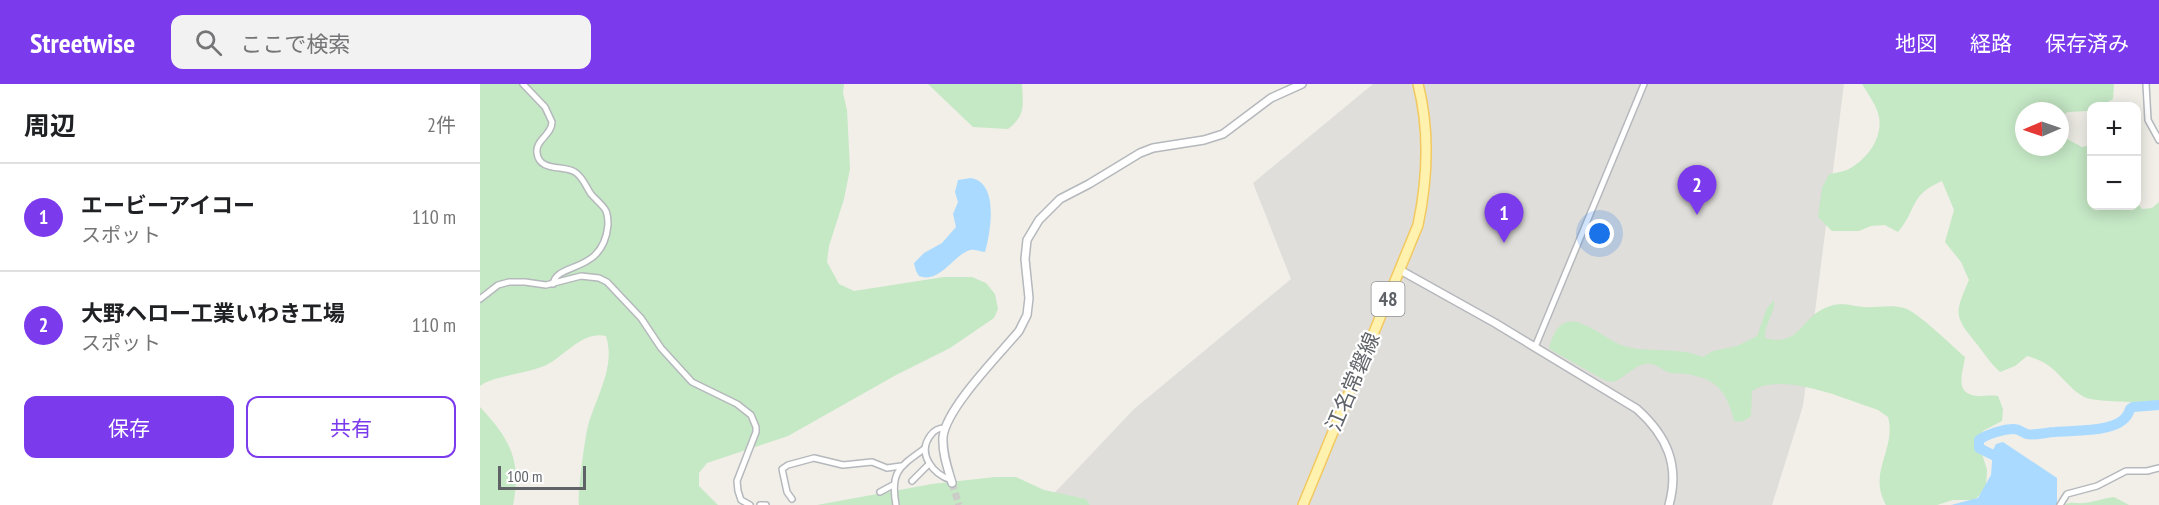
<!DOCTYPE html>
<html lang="ja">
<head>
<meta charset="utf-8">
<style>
	body { margin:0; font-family:"PT Sans Narrow","Noto Sans JP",sans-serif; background:#f2f2f2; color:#202124 }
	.controls { position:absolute; right:18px; top:18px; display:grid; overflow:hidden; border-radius:12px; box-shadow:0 3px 15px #0003 }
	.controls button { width:54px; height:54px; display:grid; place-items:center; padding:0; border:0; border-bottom:2px solid #e0e0e0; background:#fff; color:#202124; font:30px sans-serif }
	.compass { position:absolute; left:1535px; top:18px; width:54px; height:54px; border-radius:50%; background:#fff; box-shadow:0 3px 15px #0003; rotate:268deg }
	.scale { position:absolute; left:18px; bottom:15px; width:88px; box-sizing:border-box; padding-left:6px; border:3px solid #5f6368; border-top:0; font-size:16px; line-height:21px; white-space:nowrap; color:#5f6368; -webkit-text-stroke:4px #fff; paint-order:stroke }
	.you { position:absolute; left:1120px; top:150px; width:21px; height:21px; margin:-15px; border:4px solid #fff; border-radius:50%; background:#1a73e8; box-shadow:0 0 0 9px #1a73e833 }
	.badge { display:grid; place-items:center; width:39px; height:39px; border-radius:50%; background:#7c3aed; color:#fff; font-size:20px; font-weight:700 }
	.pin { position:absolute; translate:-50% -50px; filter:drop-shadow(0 2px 3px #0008) }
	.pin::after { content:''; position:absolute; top:32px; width:21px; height:18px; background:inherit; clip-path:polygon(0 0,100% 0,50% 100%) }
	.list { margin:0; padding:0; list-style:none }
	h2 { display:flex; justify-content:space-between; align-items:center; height:78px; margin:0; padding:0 24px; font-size:26px }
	h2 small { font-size:20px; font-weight:400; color:#757577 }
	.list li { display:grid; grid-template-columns:39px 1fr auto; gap:18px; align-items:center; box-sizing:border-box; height:108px; padding:0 24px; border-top:2px solid #e0e0e0 }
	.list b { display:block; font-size:22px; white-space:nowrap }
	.list p { margin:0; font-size:20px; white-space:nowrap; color:#757577 }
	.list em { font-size:20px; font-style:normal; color:#757577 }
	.actions { display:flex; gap:12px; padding:18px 24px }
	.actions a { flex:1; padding:14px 0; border:2px solid #7c3aed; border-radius:12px; text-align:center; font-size:21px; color:#7c3aed }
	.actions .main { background:#7c3aed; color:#fff }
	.icon { flex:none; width:33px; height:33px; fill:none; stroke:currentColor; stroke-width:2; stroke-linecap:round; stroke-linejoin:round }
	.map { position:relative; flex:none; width:1679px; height:421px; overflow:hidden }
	header { display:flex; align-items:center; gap:36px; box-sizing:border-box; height:84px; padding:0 30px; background:#7c3aed; color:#fff }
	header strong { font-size:28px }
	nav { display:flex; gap:33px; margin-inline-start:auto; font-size:21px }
	.search { width:420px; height:54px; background:#f2f2f2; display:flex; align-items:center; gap:15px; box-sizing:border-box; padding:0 21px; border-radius:12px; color:#757577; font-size:22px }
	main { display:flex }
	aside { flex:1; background:#fff }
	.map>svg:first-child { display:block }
	.industrial { fill:#e0deda }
	.green { fill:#c5e8c5 }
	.water { fill:#aadaff }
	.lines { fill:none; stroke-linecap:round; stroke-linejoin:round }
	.river { stroke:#aadaff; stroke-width:10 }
	.tertiary-tunnel { stroke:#ccccc8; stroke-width:7; stroke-dasharray:7 3.5; stroke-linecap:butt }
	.minor-casing { stroke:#b5b8bc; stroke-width:8 }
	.tertiary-casing { stroke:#b5b8bc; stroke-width:10 }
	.primary-casing { stroke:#f2c960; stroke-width:12 }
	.minor { stroke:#fff; stroke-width:5 }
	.tertiary { stroke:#fff; stroke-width:7 }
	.primary { stroke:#fff2af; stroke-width:9 }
	.labels { text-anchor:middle; stroke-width:4.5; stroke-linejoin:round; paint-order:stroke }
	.shield { fill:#fff; stroke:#8f9295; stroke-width:1.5 }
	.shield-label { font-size:20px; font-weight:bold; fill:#5f6368 }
	.street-label { font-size:21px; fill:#5f6368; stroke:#fff }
</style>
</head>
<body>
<header>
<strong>Streetwise</strong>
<div class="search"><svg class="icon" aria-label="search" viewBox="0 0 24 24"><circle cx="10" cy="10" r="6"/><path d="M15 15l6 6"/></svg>ここで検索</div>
<nav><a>地図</a><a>経路</a><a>保存済み</a></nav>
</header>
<main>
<aside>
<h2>周辺<small>2件</small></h2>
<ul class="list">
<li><span class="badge">1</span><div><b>エービーアイコー</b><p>スポット</p></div><em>110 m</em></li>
<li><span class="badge">2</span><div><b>大野ヘロー工業いわき工場</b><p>スポット</p></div><em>110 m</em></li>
</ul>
<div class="actions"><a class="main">保存</a><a>共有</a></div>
</aside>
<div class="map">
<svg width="1679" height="421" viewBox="0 0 1679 421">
	<rect width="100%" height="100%" fill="#f1efe8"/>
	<!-- industrial -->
	<polygon class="industrial" points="893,0 1364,0 1323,322 1292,421 563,421 654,325 811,195 773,99"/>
	<!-- green -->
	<g class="green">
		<path d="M0 0H364L363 9 367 26 370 85 364 115 349 162 347 178 359 200 374 207 464 193H492L506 199 515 210 518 225 514 234 470 264 416 291 308 352 227 379 219 389V402L238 421H99C97 411 105 353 108 342 116 313 136 283 126 252 104 247 87 269 70 279 52 290 13 291 0 302Z"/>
		<path d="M448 0H542C543 21 546 31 528 45L493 43Z"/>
		<path d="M1382 0H1634L1633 15 1621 22H1612L1611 26 1609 27 1588 28 1580 32V27H1544V63H1580V51L1602 63 1611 61 1612 122H1656L1657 119 1662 125 1672 124 1679 118V317C1667 319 1613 318 1604 313 1580 298 1578 280 1547 272L1535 282 1520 288C1511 280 1504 269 1496 259 1473 231 1475 229 1489 196L1481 178 1465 158 1474 126 1462 97C1429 111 1437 126 1418 148L1405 141 1391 142 1379 147H1352L1338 133 1342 104 1349 90C1355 89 1361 88 1367 86 1386 77 1403 55 1399 33 1397 22 1388 10 1382 0Z"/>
		<path d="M1294 216C1296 227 1284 241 1285 254 1319 263 1320 236 1343 225 1359 217 1367 221 1383 223 1397 224 1411 220 1424 224 1438 228 1472 262 1485 273 1483 289 1473 310 1498 312 1505 312 1511 311 1518 312L1523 325 1522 337 1503 347 1499 360 1507 386 1506 403 1495 416H1473L1457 421H1406C1387 388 1417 365 1408 333L1398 326C1367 316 1303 287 1272 307L1271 332C1265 337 1261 339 1254 337 1247 308 1237 294 1205 290 1201 289 1196 290 1191 289 1182 287 1176 278 1165 280 1153 282 1145 294 1133 298L1126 297 1071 266 1069 263C1072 254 1076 241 1087 238 1103 234 1126 255 1141 261 1166 270 1198 262 1223 273L1233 267 1257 262 1277 252 1287 224Z"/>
		<path d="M0 323C30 355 42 377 33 421H0Z"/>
		<polygon points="515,393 536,393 564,406 606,415 610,421 337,421 452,400"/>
		<path d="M1634 413 1649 421H1584C1592 417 1596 420 1604 419 1609 419 1626 414 1634 413Z"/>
	</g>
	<!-- water -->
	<g class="water">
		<path d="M491 94C520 99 510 150 505 168 500 168 495 165 490 166 473 171 460 200 439 192L436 187 434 179 444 169 462 159 476 143 473 130 478 118 475 108 478 96Z"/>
		<polygon points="1523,358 1577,394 1577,421 1471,421 1498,414 1511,391 1513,366 1516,360"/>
	</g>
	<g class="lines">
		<!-- river -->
		<path class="river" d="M1517 373 1499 364V356C1507 350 1524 345 1534 345 1540 345 1542 349 1547 350 1554 352 1567 348 1575 348 1595 346 1644 350 1650 325L1653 323 1679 321"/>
		<!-- tertiary-tunnel -->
		<polyline class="tertiary-tunnel" points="472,399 479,421"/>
		<defs>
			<g id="minor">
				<path d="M43 0 65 23 72 38C72 51 55 56 57 69 59 88 84 81 95 88 103 93 106 103 111 110 116 116 123 121 126 127 128 132 128 136 128 141 123 191 77 177 73 200"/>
				<polyline points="1666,0 1668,36 1679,56"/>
				<polyline points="0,215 18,201 29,198 45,198 66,201 101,192 119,194 127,198 161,234 181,264 212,298 257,320 271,331 276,343 276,348 257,397 258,407 261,416 270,421"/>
				<polyline points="1055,263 1164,0"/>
				<path d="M465 344C458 344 454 346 450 352 437 370 453 390 471 396"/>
				<polyline points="432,397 449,380"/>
				<polyline points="400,408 413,401"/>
				<polyline points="312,415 307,408 302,385 308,381 334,374 363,381 392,378 407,384 421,382"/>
				<polyline points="280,421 286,421"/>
				<path d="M416 421C410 388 419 383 444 365"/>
				<polyline points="1580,421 1587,410 1617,402 1646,387 1667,387 1679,384"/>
			</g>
			<g id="tertiary">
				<path d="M920 186 1015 239 1157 325C1187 352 1200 381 1189 421"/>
				<path d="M472 399C468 385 462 369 463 353 466 324 520 270 539 247L547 231 549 214 545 175 547 156 559 136 580 115 609 100 660 69 673 64 724 56 743 50 791 14 822 0"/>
			</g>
			<path id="primary" d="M823 421 938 141C948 93 950 47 938 0"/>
		</defs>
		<!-- minor casing -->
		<use href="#minor" class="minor-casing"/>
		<!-- tertiary casing -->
		<use href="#tertiary" class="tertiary-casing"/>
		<!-- primary casing -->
		<use href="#primary" class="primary-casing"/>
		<!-- minor -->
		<use href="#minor" class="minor"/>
		<!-- tertiary -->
		<use href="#tertiary" class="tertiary"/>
		<!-- primary -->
		<use href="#primary" class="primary"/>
	</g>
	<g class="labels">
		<!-- shield labels -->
		<rect class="shield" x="891.5" y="198" width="33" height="34" rx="4.5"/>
		<g class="shield-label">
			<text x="908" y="222">48</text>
		</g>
		<!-- street labels -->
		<g class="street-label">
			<text transform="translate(873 298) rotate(-67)" y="7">江名常磐線</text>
		</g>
	</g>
</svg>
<div class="controls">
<button>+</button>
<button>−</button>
</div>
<svg class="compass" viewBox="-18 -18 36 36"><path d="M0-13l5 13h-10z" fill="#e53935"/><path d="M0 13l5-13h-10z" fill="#757577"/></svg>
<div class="scale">100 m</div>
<div class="you"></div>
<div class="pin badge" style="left:1024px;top:159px">1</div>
<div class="pin badge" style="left:1217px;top:131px">2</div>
</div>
</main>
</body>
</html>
